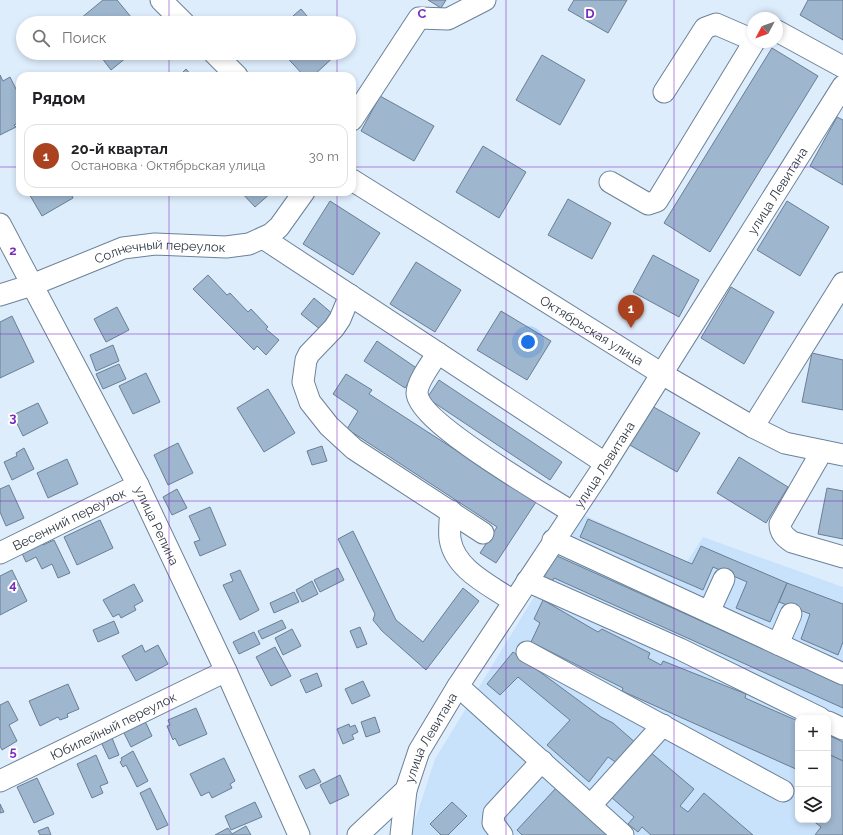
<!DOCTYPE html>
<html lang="ru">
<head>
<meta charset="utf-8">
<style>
	body { margin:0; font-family:Raleway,sans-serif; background:#f6f6f6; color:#202124 }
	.controls { position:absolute; right:12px; bottom:12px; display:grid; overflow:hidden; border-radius:8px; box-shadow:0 2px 6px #0003 }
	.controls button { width:36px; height:36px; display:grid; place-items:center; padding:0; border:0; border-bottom:1px solid #e0e0e0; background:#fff; color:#202124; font:20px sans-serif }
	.compass { position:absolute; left:747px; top:12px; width:36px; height:36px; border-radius:50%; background:#fff; box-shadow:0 2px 6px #0003; rotate:229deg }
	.you { position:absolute; left:528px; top:342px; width:14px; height:14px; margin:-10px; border:3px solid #fff; border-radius:50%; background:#1a73e8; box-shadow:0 0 0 6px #1a73e833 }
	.badge { display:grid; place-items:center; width:26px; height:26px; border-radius:50%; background:#aa421f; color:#fff; font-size:13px; font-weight:700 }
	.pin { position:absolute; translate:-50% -33px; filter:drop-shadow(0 1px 2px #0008) }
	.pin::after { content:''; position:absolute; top:21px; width:14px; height:12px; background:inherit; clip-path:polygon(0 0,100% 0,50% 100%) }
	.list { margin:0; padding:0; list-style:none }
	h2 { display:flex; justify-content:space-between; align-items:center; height:52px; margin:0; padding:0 16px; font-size:17px }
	h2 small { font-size:13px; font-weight:400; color:#757577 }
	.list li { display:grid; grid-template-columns:26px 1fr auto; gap:12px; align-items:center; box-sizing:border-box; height:64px; margin:0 8px 8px; padding:0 8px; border:1px solid #e0e0e0; border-radius:12px }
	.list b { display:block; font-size:15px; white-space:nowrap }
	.list p { margin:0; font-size:13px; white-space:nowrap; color:#757577 }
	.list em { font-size:13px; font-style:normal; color:#757577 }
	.icon { flex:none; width:22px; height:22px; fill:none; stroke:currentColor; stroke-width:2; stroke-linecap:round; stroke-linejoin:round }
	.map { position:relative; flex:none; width:843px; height:835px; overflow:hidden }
	.search { position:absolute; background:#fff; box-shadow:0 2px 6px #0003; left:16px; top:16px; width:340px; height:44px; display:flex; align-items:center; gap:10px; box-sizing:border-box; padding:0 14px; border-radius:22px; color:#757577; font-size:15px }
	.panel { position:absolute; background:#fff; box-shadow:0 2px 6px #0003; left:16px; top:72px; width:340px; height:124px; border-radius:12px }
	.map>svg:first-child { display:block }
	.built { fill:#c9e2fb; fill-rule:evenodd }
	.building { fill:#9eb6ce; stroke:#687f95 }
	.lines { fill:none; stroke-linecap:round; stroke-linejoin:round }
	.minor-casing { stroke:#6b8299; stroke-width:23 }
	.minor { stroke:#fff; stroke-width:21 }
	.grid { fill:none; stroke:#7b2cbf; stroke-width:1; stroke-opacity:0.55 }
	.labels { text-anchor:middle; stroke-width:4; stroke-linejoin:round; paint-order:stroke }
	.street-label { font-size:13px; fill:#2f3842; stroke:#fff }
	.grid-label { font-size:13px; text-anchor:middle; font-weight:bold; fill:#7b2cbf; stroke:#fff; stroke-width:4; stroke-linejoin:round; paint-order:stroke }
</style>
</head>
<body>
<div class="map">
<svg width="843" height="835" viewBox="0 0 843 835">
	<rect width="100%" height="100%" fill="#deedfc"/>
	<!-- built -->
	<path class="built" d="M584 515 687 562 703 537 843 587V835H411L412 829 435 759ZM798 718H828V820H798Z"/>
	<!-- building -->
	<g class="building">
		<polygon points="103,0 117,0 136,23 75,23"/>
		<polygon points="428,0 446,0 441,8"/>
		<polygon points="574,0 627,0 608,33 568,10"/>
		<polygon points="808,0 843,0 843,40 800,15"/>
		<polygon points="301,9 313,23 285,23"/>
		<polygon points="772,48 818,76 710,252 664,223"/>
		<polygon points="98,53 132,53 111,70"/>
		<polygon points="283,53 338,53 313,76 304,76"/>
		<polygon points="542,55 585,80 560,125 516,100"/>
		<polygon points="186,69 192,76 179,76"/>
		<polygon points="0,75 3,81 10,77 20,97 20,122 14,125 16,127 0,135"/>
		<polygon points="380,96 434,126 414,161 361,131"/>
		<polygon points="837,117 843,120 843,185 810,166"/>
		<polygon points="483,146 526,172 499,218 456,192"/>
		<polygon points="28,192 70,192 73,198 42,216"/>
		<polygon points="241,192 272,192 255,207"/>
		<polygon points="568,199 611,223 592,259 548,235"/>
		<polygon points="330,201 380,233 353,275 303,244"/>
		<polygon points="787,201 829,227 800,276 757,250"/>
		<polygon points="653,255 699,280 679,317 633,292"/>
		<polygon points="416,262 461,290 435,332 390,304"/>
		<polygon points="208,275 227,295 230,293 248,312 251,309 268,327 266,329 279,340 266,355 257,346 254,350 193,289"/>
		<polygon points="731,287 774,312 744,364 701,338"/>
		<polygon points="314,298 334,315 321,330 301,314"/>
		<polygon points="117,307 129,330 106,342 94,319"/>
		<polygon points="501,311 551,341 527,380 477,350"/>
		<polygon points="12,316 34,362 0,378 0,322"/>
		<polygon points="377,341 418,369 405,388 364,361"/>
		<polygon points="113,345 119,361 96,371 90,355"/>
		<polygon points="812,353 843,360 843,410 802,402"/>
		<polygon points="119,364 126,379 103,389 96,374"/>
		<polygon points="146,373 160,402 133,414 119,386"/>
		<polygon points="346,374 372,390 369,394 536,502 496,563 480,553 497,527 347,429 358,411 333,394"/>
		<polygon points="439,380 562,462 550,480 427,398"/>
		<polygon points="268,389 295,433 264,452 237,408"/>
		<polygon points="38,403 48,423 23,436 13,415"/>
		<polygon points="650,405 700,433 677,472 628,444"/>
		<polygon points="178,443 193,473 168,485 154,455"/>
		<polygon points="322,446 327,461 312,465 307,451"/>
		<polygon points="24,448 34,469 12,480 4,462 17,456 16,453"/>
		<polygon points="739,457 788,487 766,523 717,493"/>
		<polygon points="67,459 78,484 48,498 37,473"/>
		<polygon points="9,485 24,518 6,526 0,512 0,489"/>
		<polygon points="827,488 843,491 843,539 818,534"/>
		<polygon points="177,489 187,508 172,515 163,497"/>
		<polygon points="210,507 226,545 200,556 194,542 200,540 189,516"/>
		<polygon points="588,519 692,564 701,546 787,583 770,622 736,608 747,582 713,567 703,590 580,537"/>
		<polygon points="100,520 113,548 77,565 64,537"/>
		<polygon points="353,531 396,620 423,642 463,588 479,601 426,670 382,631 373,620 375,614 338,539"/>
		<polygon points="41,539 43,545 54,540 70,573 58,578 52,564 42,569 36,557 26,562 20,549"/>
		<polygon points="555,555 843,685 843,708 554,578 552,582 544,577"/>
		<polygon points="338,568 344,580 320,592 314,580"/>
		<polygon points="12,570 27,601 0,615 0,576"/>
		<polygon points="240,570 259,610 240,620 223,585 233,581 230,574"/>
		<polygon points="312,581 318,594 302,602 296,590"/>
		<polygon points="787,583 843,604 843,642 838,655 801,639 810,614 779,602"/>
		<polygon points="134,584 143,601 134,606 136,610 121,618 119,614 113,617 103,600"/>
		<polygon points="294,592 299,602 274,613 270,603"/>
		<polygon points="543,600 598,632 602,629 650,653 648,658 661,665 663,661 746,694 745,698 798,721 798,770 622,691 623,688 531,642 540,623 534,619"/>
		<polygon points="282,620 286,628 262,639 258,631"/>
		<polygon points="114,621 119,633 98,642 93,630"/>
		<polygon points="360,627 367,644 357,648 350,631"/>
		<polygon points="292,629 301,646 283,655 275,638"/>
		<polygon points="254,632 260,644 239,654 233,642"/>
		<polygon points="142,645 145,652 158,645 168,664 136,681 122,656"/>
		<polygon points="275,647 291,676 271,686 256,657"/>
		<polygon points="513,652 601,717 613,723 637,744 620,765 608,757 589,782 547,745 570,720 518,677 500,695 487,684"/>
		<polygon points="317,673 322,686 306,693 300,680"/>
		<polygon points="363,681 370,696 352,704 345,689"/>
		<polygon points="68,684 79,709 67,714 68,717 60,720 58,717 40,726 29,701"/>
		<polygon points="8,701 18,720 9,725 17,741 2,750 0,746 0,705"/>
		<polygon points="196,708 207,734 179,746 175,738 173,740 167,726 170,725 168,720"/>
		<polygon points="375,717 380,732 366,737 361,722"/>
		<polygon points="145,721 152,736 131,747 123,731"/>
		<polygon points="349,724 350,727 355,725 358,732 352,735 354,739 343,744 337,729"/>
		<polygon points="828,735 843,742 843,761 828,754"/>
		<polygon points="112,738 119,755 109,759 101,742"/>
		<polygon points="133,751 148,781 137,787 126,765 123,767 120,762 122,760 121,758"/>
		<polygon points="649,751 694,789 680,806 688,812 704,793 753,835 651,835 642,827 638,832 628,824 634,817 611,797"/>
		<polygon points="828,754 843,761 843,835 815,835 821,827 812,820 828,820"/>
		<polygon points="96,755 108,783 100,786 103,793 92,798 77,764"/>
		<polygon points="224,758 235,781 230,784 232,788 212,798 209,792 201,796 190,774"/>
		<polygon points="314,769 321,782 306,789 299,776"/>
		<polygon points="340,775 349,795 330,804 320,785"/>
		<polygon points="37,778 54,814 34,823 17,787"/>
		<polygon points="557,787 609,835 522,835 517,830"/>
		<polygon points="150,788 168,825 157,830 140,793"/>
		<polygon points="255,802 262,817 231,830 225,816"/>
		<polygon points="452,802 467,816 448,835 441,835 430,824"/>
		<polygon points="0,804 4,812 0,813"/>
		<polygon points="246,826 251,835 215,835 228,828 232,834"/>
		<polygon points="48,827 51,835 40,835 38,831"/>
	</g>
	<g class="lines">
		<defs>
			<g id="minor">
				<polyline points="161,0 184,23"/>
				<polyline points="777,31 843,67"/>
				<polyline points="214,53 237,76"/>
				<polyline points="664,92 705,28 716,24 753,40"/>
				<polyline points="352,120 419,18 448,19 485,0"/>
				<path id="s1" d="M352 180 662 374 753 427 785 443 843 455"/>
				<polyline points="610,182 648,204 657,201 754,42"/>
				<path id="s2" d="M0 224 138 485 226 671 299 835"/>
				<polyline points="263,238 605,463"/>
				<path id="s3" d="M0 295 32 285 123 248 155 244 226 247 249 244 271 234 279 227 304 192"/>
				<polyline points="350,295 340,319 334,328 309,354 306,360 303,382 310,402 329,426 354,449 483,533"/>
				<path d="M438 353C432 362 417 382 417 393 419 423 544 494 572 512"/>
				<polyline points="753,427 843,283"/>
				<path d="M822 451 780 524C780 533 785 537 792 542L843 557"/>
				<path d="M451 511C450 520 449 530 450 539 455 570 490 585 513 601"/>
				<polyline points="553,540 843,674"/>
				<path id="s4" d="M0 553 138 485"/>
				<polyline points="527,581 680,649 820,718"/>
				<polyline points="709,612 724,579"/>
				<polyline points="778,644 791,614"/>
				<polyline points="527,652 783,791"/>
				<polyline points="458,686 623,835"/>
				<polyline points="828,722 843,729"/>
				<path id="s5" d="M0 781 226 671"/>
				<polyline points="591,805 663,725"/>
				<path id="s6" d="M358 835 406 790 419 751 458 686 600 472 843 86"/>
				<polyline points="401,835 406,790"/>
				<polyline points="502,835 493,823 494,813 542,761"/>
			</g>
		</defs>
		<!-- minor casing -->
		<use href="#minor" class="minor-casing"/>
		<!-- minor -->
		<use href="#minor" class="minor"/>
	</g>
	<!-- grid -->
	<path class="grid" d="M169 0V23M337 0V23M506 0V835M674 0V835M169 53V76M337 53V76M0 167H20M352 167H843M169 192V835M337 192V835M0 334H843M0 501H843M0 668H843"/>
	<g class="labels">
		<!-- street labels -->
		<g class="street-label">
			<text dy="5" stroke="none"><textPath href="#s6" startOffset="772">улица Левитана</textPath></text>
			<text dy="5" stroke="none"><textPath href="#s3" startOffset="168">Солнечный переулок</textPath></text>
			<text dy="5" stroke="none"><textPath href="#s1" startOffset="283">Октябрьская улица</textPath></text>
			<text dy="5" stroke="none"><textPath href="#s6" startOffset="448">улица Левитана</textPath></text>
			<text dy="5" stroke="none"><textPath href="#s4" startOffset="77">Весенний переулок</textPath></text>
			<text dy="5" stroke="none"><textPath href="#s2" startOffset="340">улица Репина</textPath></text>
			<text dy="5" stroke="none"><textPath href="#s5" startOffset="126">Юбилейный переулок</textPath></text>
			<text dy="5" stroke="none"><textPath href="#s6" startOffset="124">улица Левитана</textPath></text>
		</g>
	</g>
	<g class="grid-label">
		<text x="422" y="18">C</text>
		<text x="590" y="18">D</text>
		<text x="13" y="255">2</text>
		<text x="13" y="422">3</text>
		<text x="13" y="589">4</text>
		<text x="13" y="756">5</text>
	</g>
</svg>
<div class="controls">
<button>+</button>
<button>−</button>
<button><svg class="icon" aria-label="layers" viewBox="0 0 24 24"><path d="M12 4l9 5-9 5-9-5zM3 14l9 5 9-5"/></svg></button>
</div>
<svg class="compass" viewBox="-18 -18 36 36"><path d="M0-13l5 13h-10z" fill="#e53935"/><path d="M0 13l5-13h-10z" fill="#757577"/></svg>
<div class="you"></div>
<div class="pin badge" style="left:631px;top:328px">1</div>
<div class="search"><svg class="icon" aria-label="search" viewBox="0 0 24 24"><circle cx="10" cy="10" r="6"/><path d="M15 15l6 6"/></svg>Поиск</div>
<section class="panel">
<h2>Рядом<small></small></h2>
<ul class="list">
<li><span class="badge">1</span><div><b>20-й квартал</b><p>Остановка · Октябрьская улица</p></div><em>30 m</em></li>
</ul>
</section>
</div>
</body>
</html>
